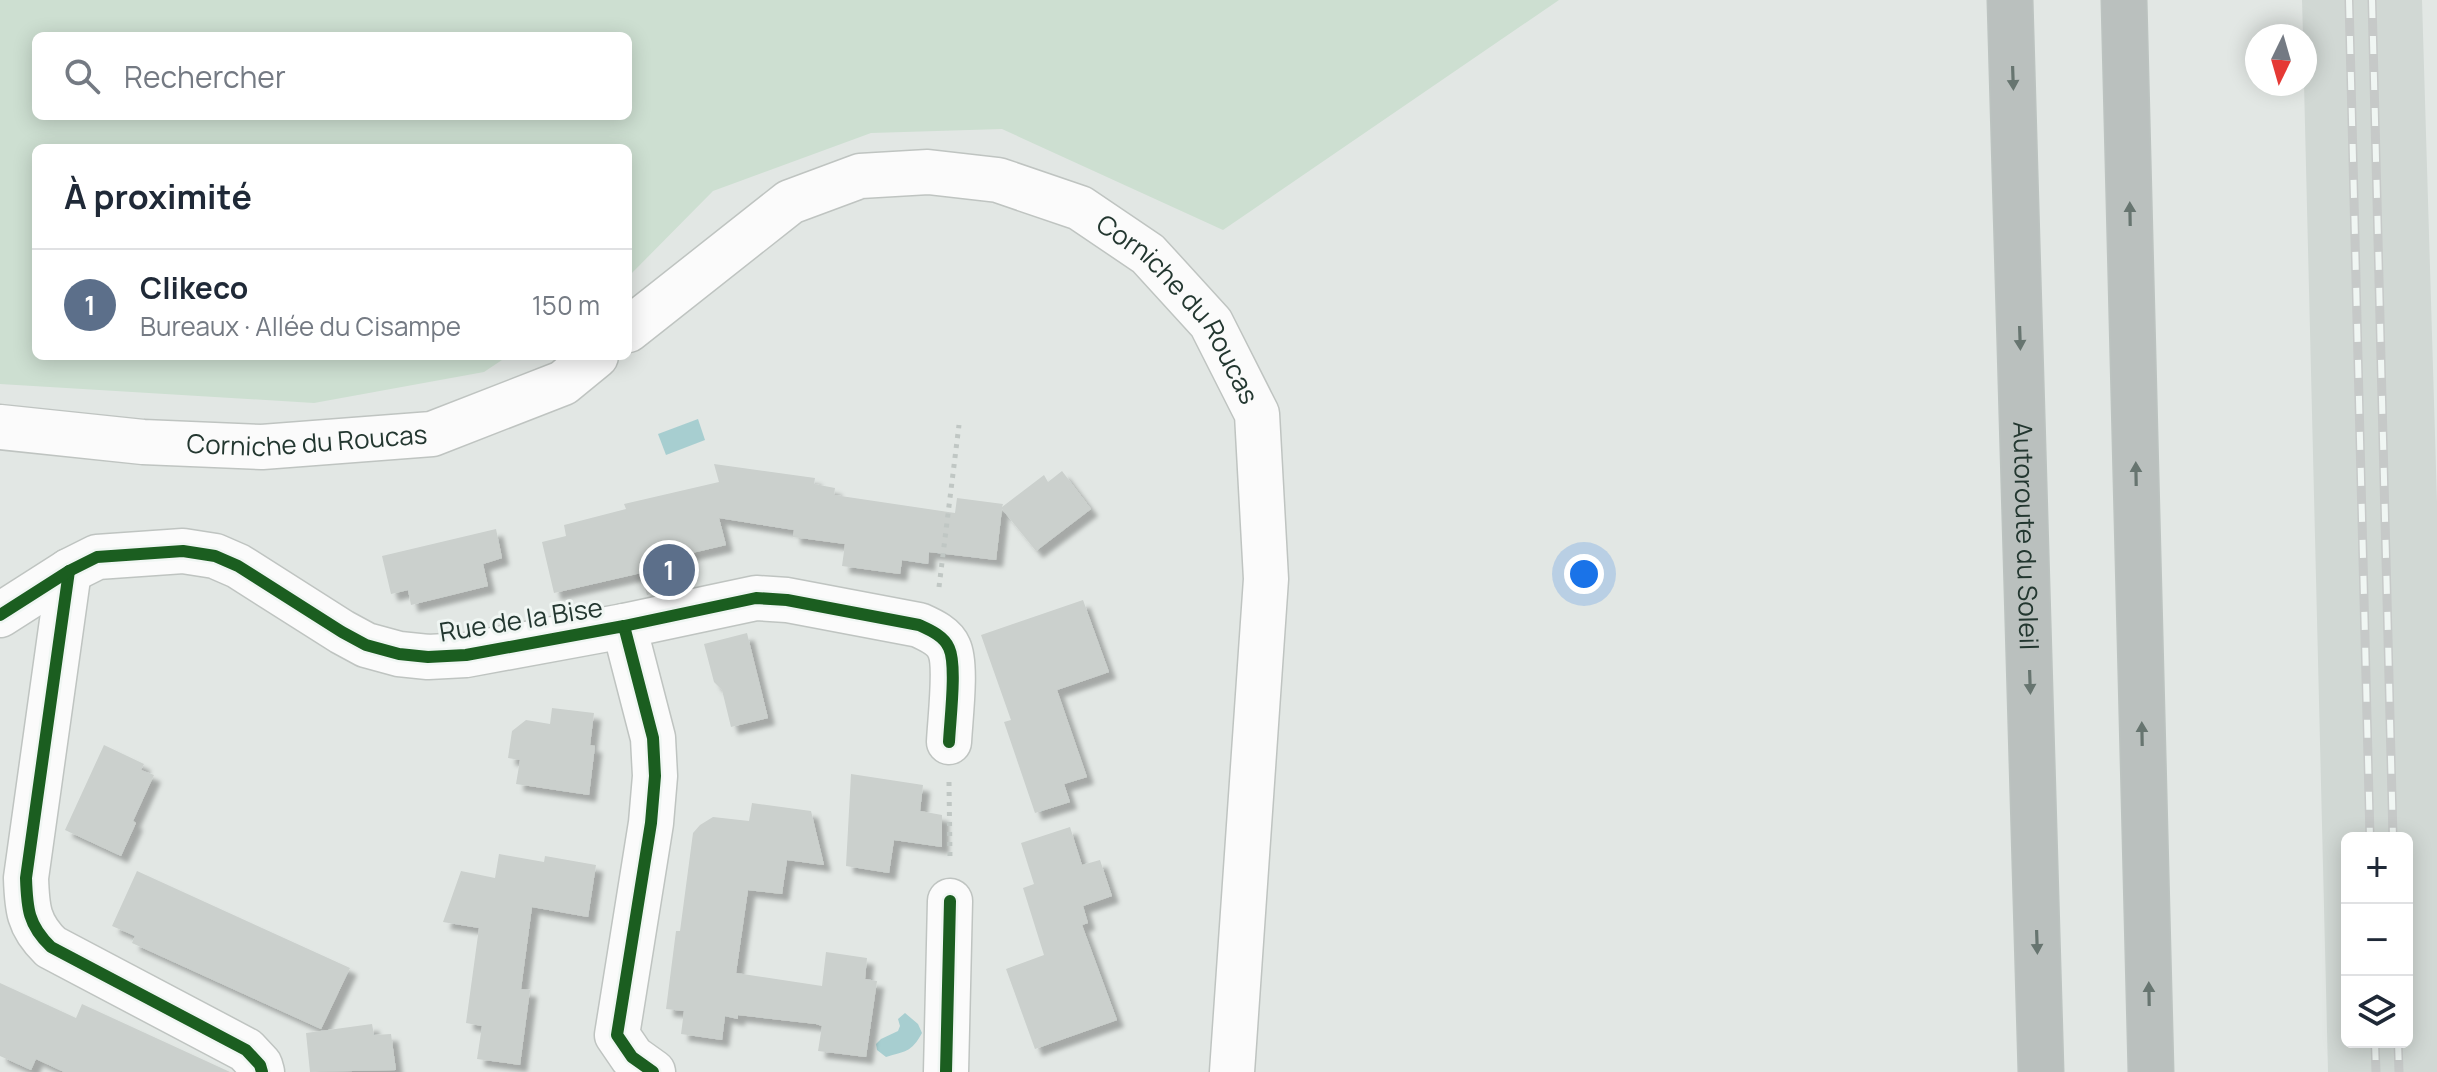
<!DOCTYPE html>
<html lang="fr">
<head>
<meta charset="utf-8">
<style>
	body { margin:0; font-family:Manrope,sans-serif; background:#f6f6f7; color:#1f2937 }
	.controls { position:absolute; right:24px; bottom:24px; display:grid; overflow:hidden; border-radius:12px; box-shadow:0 4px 20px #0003 }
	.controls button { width:72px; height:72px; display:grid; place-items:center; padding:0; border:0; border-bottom:2px solid #e0e1e3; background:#fff; color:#1f2937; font:40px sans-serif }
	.compass { position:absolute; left:2245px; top:24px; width:72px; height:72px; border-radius:50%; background:#fff; box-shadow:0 4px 20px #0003; rotate:185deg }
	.you { position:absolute; left:1584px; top:574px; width:28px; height:28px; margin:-20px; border:6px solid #fff; border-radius:50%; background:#1a73e8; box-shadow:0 0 0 12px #1a73e833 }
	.badge { display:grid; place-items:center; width:52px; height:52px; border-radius:50%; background:#66756f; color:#fff; font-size:26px; font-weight:700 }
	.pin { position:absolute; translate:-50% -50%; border:4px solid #fff; box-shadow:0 2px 8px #0006 }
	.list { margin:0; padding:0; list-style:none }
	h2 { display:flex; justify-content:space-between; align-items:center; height:104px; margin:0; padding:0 32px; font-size:34px }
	h2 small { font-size:26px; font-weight:400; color:#747a83 }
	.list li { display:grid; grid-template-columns:52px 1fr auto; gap:24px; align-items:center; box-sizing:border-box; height:112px; padding:0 32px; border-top:2px solid #e0e1e3 }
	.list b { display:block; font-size:30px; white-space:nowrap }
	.list p { margin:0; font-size:26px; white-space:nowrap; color:#747a83 }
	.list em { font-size:26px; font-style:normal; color:#747a83 }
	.icon { flex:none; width:44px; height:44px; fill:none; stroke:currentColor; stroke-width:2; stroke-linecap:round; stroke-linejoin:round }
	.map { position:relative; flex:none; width:2437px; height:1072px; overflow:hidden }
	.search { position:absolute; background:#fff; box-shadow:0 4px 20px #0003; left:32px; top:32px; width:600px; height:88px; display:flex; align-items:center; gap:20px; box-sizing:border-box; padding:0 28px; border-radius:12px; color:#747a83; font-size:30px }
	.panel { position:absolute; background:#fff; box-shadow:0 4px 20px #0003; left:32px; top:144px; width:600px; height:216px; border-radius:12px }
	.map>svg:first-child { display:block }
	.built { fill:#d1d8d4; fill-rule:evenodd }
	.green { fill:#cddfd1; fill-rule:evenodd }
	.water { fill:#a7ced0 }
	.building { fill:#cbd0cd; filter:url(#shadow) }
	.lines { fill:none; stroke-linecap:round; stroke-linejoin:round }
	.street-casing { stroke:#bfc4c1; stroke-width:47 }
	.secondary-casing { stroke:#bfc4c1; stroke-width:47 }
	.highway-casing { stroke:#bcc3c0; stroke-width:47 }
	.path { stroke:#c0c7c4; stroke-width:5; stroke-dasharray:4 6; stroke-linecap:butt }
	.street { stroke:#fbfbfb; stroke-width:44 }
	.secondary { stroke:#fbfbfb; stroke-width:44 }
	.highway { stroke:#bac0be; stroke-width:44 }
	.rail-casing { stroke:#c6c9c8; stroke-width:9 }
	.rail { stroke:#f0f6f3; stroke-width:6; stroke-dasharray:18; stroke-linecap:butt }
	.cycleway-casing { stroke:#f0f6f3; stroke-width:17 }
	.cycleway { stroke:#1b5e20; stroke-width:12 }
	.oneway { fill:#677570 }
	.labels { text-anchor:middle; stroke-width:6; stroke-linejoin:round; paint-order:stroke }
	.street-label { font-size:26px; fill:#233730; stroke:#f0f6f3 }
</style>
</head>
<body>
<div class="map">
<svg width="2437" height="1072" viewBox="0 0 2437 1072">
	<defs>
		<filter id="shadow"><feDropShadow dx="7" dy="7" stdDeviation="2" flood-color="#0004"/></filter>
	</defs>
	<rect width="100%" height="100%" fill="#e2e7e4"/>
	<!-- built -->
	<path class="built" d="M2302 0H2422L2437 502V1072H2328L2304 84 2305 36H2303ZM2347 838H2407V1042H2347Z"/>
	<!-- green -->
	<path class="green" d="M0 0H1559L1223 230 1002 129 871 133 713 191 628 277V148H36V356H508L484 372 314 403 0 384ZM36 36H628V116H36Z"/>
	<!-- water -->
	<g class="water">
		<polygon points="698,419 705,440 666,455 658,434"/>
		<path d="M905 1013 918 1024 922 1033C911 1053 905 1051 886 1057L877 1050 876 1044 881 1039 898 1031 900 1026 898 1019Z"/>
	</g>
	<!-- building -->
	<g class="building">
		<polygon points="714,464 815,478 814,484 835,488 834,495 955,513 957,498 1003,504 1002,507 1044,475 1048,482 1062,471 1091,509 1036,551 1002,509 996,560 929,552 928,564 902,560 900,574 842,566 845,544 793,537 794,530 719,518 726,545 675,557 683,587 647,595 641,573 554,593 542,542 566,536 564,525 626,509 624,504 719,482"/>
		<polygon points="496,529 502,558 483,564 488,586 411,605 408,590 391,594 382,556"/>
		<polygon points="1083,600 1109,672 1057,690 1087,777 1064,784 1070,802 1035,813 1004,722 1011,720 981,635"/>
		<polygon points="747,633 768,718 731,727 722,690 714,682 704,644"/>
		<polygon points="552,708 594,713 590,745 595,746 589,795 516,784 520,760 508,758 512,731 526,720 550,724"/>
		<polygon points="104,745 144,764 141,770 154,775 133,821 136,823 121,856 65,830"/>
		<polygon points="851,774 923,785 920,811 942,815 942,847 894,840 889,873 846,866"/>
		<polygon points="752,803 811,811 824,865 787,860 782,894 748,890 736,973 822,986 826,952 867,958 865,979 877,981 866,1057 818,1051 822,1026 816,1024 738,1015 738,1019 725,1016 722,1040 681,1034 684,1011 666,1009 676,931 680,931 693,833 700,825 713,817 749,821"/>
		<polygon points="1070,827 1082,865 1100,860 1112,896 1083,906 1088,923 1082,925 1117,1020 1035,1049 1006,969 1044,955 1023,888 1034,884 1021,843"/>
		<polygon points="499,854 544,862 545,856 596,865 588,917 532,907 521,989 530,990 520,1065 477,1059 482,1026 466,1023 479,928 443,922 461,871 495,878"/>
		<polygon points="137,871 350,968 321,1029 132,943 135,936 112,926"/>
		<polygon points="0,983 76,1018 82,1004 230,1072 64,1072 36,1059 31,1070 0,1056"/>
		<polygon points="372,1024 374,1035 391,1034 396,1070 310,1072 306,1033"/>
	</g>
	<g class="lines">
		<defs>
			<g id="street">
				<path d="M69 571 26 878C27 908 28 925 51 947L246 1050 260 1065 262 1072"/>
				<polyline points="0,615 69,571 97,557 183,551 215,556 238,566 342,632 366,645 399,654 428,657 466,655 624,626 653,738 655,776 651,823 617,1035 632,1057 653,1072"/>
				<path d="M624 626 756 598 787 600 919 625C930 630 944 636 949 648 957 665 950 720 949 742"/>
				<polyline points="946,1072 950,901"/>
			</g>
			<g id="secondary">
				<path id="s1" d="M628 330 790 202 860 176 928 172 998 180 1080 208 1148 254 1211 323 1257 414 1266 579 1232 1072"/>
				<path id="s2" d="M0 427 143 442 262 447 432 434 563 383 596 356"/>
			</g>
			<g id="highway">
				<path id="s3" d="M2010 0 2041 1072"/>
				<polyline points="2124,0 2151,1072"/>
			</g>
		</defs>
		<!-- street casing -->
		<use href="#street" class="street-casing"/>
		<!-- secondary casing -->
		<use href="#secondary" class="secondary-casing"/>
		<!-- highway casing -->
		<use href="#highway" class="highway-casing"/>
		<!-- path -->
		<g class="path">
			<polyline points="939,587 959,425"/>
			<polyline points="949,782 950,860"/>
		</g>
		<!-- street -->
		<use href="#street" class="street"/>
		<!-- secondary -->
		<use href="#secondary" class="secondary"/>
		<!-- highway -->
		<use href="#highway" class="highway"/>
		<defs>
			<g id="rail">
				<polyline points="2349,0 2370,838"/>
				<polyline points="2372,0 2393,838"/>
				<polyline points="2375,1042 2376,1072"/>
				<polyline points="2398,1042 2399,1072"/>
			</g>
		</defs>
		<!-- rail casing -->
		<use href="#rail" class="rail-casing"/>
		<!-- rail -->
		<use href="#rail" class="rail"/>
		<defs>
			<g id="cycleway">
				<path d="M69 571 26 878C27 908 28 925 51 947L246 1050 260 1065 262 1072"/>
				<polyline points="0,615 69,571 97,557 183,551 215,556 238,566 342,632 366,645 399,654 428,657 466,655 624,626 653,738 655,776 651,823 617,1035 632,1057 653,1072"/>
				<path d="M624 626 756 598 787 600 919 625C930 630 944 636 949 648 957 665 950 720 949 742"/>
				<polyline points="946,1072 950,901"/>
			</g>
		</defs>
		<!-- cycleway casing -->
		<use href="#cycleway" class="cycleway-casing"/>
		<!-- cycleway -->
		<use href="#cycleway" class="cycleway"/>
	</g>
	<!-- one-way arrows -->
	<defs><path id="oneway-solid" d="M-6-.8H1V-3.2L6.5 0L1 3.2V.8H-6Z" transform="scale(2)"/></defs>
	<g class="oneway">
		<use href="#oneway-solid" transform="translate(2013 78) rotate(88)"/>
		<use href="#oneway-solid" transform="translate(2130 214) rotate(-91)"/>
		<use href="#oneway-solid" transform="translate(2020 338) rotate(88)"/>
		<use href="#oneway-solid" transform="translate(2136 474) rotate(-91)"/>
		<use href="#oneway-solid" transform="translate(2030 682) rotate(88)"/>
		<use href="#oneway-solid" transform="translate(2142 734) rotate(-91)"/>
		<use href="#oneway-solid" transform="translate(2037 942) rotate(88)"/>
		<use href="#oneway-solid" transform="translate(2149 994) rotate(-91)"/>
	</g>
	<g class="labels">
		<!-- street labels -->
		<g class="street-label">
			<text dy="9" stroke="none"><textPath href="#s1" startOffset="650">Corniche du Roucas</textPath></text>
			<text dy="9" stroke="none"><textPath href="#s2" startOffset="308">Corniche du Roucas</textPath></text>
			<text dy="9" stroke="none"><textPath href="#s3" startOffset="536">Autoroute du Soleil</textPath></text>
			<text transform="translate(521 620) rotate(-9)" y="9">Rue de la Bise</text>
		</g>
	</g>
</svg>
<div class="controls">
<button>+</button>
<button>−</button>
<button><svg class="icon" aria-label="layers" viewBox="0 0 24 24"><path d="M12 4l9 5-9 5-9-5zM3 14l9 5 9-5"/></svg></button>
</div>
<svg class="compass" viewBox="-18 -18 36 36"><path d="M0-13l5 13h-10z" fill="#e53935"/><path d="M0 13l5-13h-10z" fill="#747a83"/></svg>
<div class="you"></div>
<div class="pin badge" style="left:669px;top:570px;background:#5c6f8a">1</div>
<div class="search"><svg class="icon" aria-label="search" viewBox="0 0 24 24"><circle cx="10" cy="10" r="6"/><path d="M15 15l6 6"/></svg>Rechercher</div>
<section class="panel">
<h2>À proximité<small></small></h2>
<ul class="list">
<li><span class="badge" style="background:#5c6f8a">1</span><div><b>Clikeco</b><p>Bureaux · Allée du Cisampe</p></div><em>150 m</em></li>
</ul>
</section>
</div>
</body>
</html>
